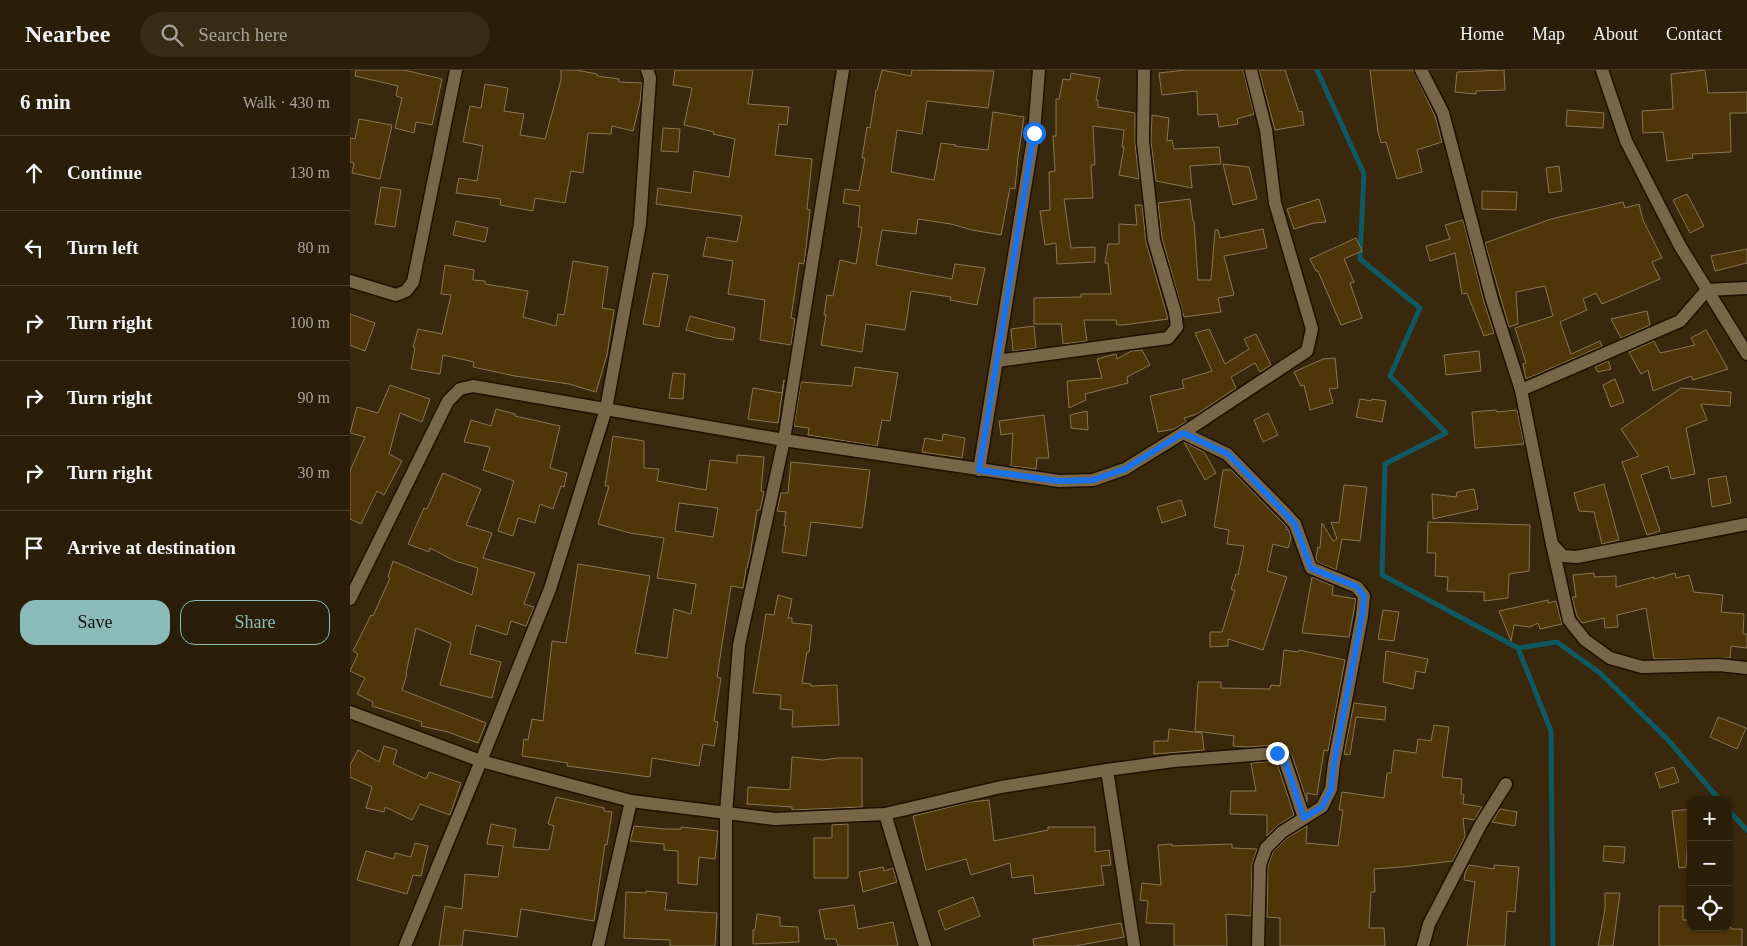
<!DOCTYPE html>
<html lang="en">
<head>
<meta charset="utf-8">
<style>
	body { margin:0; font-family:Georgia,serif; background:#372b16; color:#f1f3f6 }
	.controls { position:absolute; right:15px; bottom:15px; display:grid; overflow:hidden; border-radius:10px; box-shadow:0 1px 4px #0004 }
	.controls button { width:45px; height:45px; display:grid; place-items:center; padding:0; border:0; border-bottom:1px solid #473c29; background:#2b1e08; color:#f1f3f6; font:25px sans-serif }
	.stop { position:absolute; width:15px; height:15px; margin:-11px; border:4px solid #1a73e8; border-radius:50%; background:#fff }
	.stop.end { background:#1a73e8; border-color:#fff; box-shadow:0 1px 5px #0008 }
	.list { margin:0; padding:0; list-style:none }
	h2 { display:flex; justify-content:space-between; align-items:center; height:65px; margin:0; padding:0 20px; font-size:21px }
	h2 small { font-size:16px; font-weight:400; color:#a6a29c }
	.list li { display:grid; grid-template-columns:32px 1fr auto; gap:15px; align-items:center; box-sizing:border-box; height:75px; padding:0 20px; border-top:1px solid #473c29 }
	.list b { display:block; font-size:19px; white-space:nowrap }
	.list em { font-size:16px; font-style:normal; color:#a6a29c }
	.actions { display:flex; gap:10px; padding:15px 20px }
	.actions a { flex:1; padding:11px 0; border:1px solid #8bbbb9; border-radius:15px; text-align:center; font-size:18px; color:#8bbbb9 }
	.actions .main { background:#8bbbb9; color:#111 }
	.icon { flex:none; width:28px; height:28px; fill:none; stroke:currentColor; stroke-width:2; stroke-linecap:round; stroke-linejoin:round }
	.map { position:relative; flex:none; width:1397px; height:876px; overflow:hidden }
	header { display:flex; align-items:center; gap:30px; box-sizing:border-box; height:70px; padding:0 25px; background:#2b1e08; border-bottom:1px solid #473c29 }
	header strong { font-size:24px }
	nav { display:flex; gap:28px; margin-inline-start:auto; font-size:18px }
	.search { width:350px; height:45px; background:#372b16; display:flex; align-items:center; gap:12px; box-sizing:border-box; padding:0 18px; border-radius:28px; color:#a6a29c; font-size:19px }
	main { display:flex }
	aside { flex:1; background:#2b1e08 }
	.map>svg:first-child { display:block }
	.lines { fill:none; stroke-linecap:round; stroke-linejoin:round }
	.stream { stroke:#0e5962; stroke-width:5 }
	.building { fill:#4f3608; stroke:#897457; fill-rule:evenodd }
	.minor-casing { stroke:#1e1100; stroke-width:15 }
	.tertiary-casing { stroke:#1e1100; stroke-width:15 }
	.minor { stroke:#796548; stroke-width:12 }
	.tertiary { stroke:#796548; stroke-width:12 }
	.route { stroke:#1a73e8; stroke-width:6 }
</style>
</head>
<body>
<header>
<strong>Nearbee</strong>
<div class="search"><svg class="icon" aria-label="search" viewBox="0 0 24 24"><circle cx="10" cy="10" r="6"/><path d="M15 15l6 6"/></svg>Search here</div>
<nav><a>Home</a><a>Map</a><a>About</a><a>Contact</a></nav>
</header>
<main>
<aside>
<h2>6 min<small>Walk · 430 m</small></h2>
<ul class="list">
<li><svg class="icon" aria-label="ahead" viewBox="0 0 24 24"><path d="M12 20V5M6 11l6-6 6 6"/></svg><div><b>Continue</b></div><em>130 m</em></li>
<li><svg class="icon" aria-label="left" viewBox="0 0 24 24"><path d="M17 20v-9H6M10 6l-5 5 5 5"/></svg><div><b>Turn left</b></div><em>80 m</em></li>
<li><svg class="icon" aria-label="right" viewBox="0 0 24 24"><path d="M7 20v-9h11M14 6l5 5-5 5"/></svg><div><b>Turn right</b></div><em>100 m</em></li>
<li><svg class="icon" aria-label="right" viewBox="0 0 24 24"><path d="M7 20v-9h11M14 6l5 5-5 5"/></svg><div><b>Turn right</b></div><em>90 m</em></li>
<li><svg class="icon" aria-label="right" viewBox="0 0 24 24"><path d="M7 20v-9h11M14 6l5 5-5 5"/></svg><div><b>Turn right</b></div><em>30 m</em></li>
<li><svg class="icon" aria-label="arrive" viewBox="0 0 24 24"><path d="M6 21V4h12l-3 4 3 4H6"/></svg><div><b>Arrive at destination</b></div></li>
</ul>
<div class="actions"><a class="main">Save</a><a>Share</a></div>
</aside>
<div class="map">
<svg width="1397" height="876" viewBox="0 0 1397 876">
	<rect width="100%" height="100%" fill="#39280b"/>
	<g class="lines">
		<!-- stream -->
		<g class="stream">
			<polyline points="967,0 1014,104 1010,189 1070,238 1040,306 1096,363 1035,394 1032,505 1168,578 1201,661 1203,876"/>
			<polyline points="1168,578 1207,572 1250,603 1317,669 1370,730"/>
			<polyline points="1378,740 1397,760"/>
		</g>
	</g>
	<!-- building -->
	<g class="building">
		<polygon points="6,0 54,0 92,9 82,55 66,52 64,63 45,58 52,28 46,26 48,16 5,6"/>
		<polygon points="211,0 226,0 247,4 247,6 269,9 269,12 292,13 290,32 283,61 262,56 261,64 238,63 233,103 221,101 215,133 185,128 183,141 150,135 151,129 106,123 109,108 127,111 133,76 113,72 120,36 131,38 135,14 158,18 154,41 174,44 170,65 195,69 211,10"/>
		<polygon points="325,0 403,0 398,34 439,37 437,55 429,54 425,85 462,89 457,139 460,140 456,178 454,194 449,193 441,248 445,249 441,275 410,270 415,230 378,224 383,191 353,186 357,167 387,172 392,146 306,134 308,118 341,123 344,101 379,107 385,69 363,64 364,62 334,55 342,18 323,15"/>
		<polygon points="532,0 561,6 562,0 644,1 638,38 577,31 572,64 547,60 541,102 584,110 591,73 606,75 605,76 638,80 643,42 674,47 668,87 665,119 660,118 651,165 622,160 601,154 568,149 566,164 532,160 526,195 602,209 605,194 635,198 627,235 600,230 601,227 561,221 555,260 516,254 512,282 471,275 476,245 474,245 477,225 483,226 490,190 506,194 512,157 508,157 510,136 493,133 495,119 509,121 515,88 512,88 517,57 520,58 526,20 527,20"/>
		<polygon points="835,0 893,0 904,44 887,49 888,54 869,57 867,44 848,45 847,21 812,25 809,3"/>
		<polygon points="909,0 935,0 949,42 952,41 954,55 925,60"/>
		<polygon points="1020,0 1063,0 1085,46 1092,72 1067,80 1072,102 1047,109 1036,72 1031,73 1028,62"/>
		<polygon points="1154,0 1155,20 1126,21 1126,24 1105,22 1107,2"/>
		<polygon points="1355,0 1358,23 1397,22 1397,43 1380,43 1381,82 1342,84 1343,88 1317,91 1313,62 1293,63 1292,41 1323,39 1321,4"/>
		<polygon points="721,3 750,8 746,30 748,30 748,37 785,43 785,73 789,109 769,105 774,77 772,77 774,60 743,56 745,95 741,95 743,128 714,129 721,178 745,177 745,192 707,194 706,173 695,175 690,141 700,140 699,102 705,101 703,66 706,66 706,29 709,29 713,9 720,10"/>
		<polygon points="1217,40 1254,43 1253,58 1216,56"/>
		<polygon points="802,45 819,48 817,71 822,70 824,79 869,77 871,94 840,96 842,118 806,111 801,72"/>
		<polygon points="9,49 42,55 30,109 2,103 4,93 0,92 0,68 5,69"/>
		<polygon points="313,58 330,59 328,82 311,81"/>
		<polygon points="873,94 899,97 907,129 883,135"/>
		<polygon points="1209,96 1212,121 1199,123 1196,98"/>
		<polygon points="31,117 51,120 45,157 25,154"/>
		<polygon points="1132,121 1167,122 1166,140 1132,139"/>
		<polygon points="1337,124 1354,156 1340,163 1323,130"/>
		<polygon points="840,129 843,151 844,151 848,210 861,210 865,160 868,160 870,168 913,159 917,178 874,186 884,225 868,228 871,242 834,247 812,168 808,133"/>
		<polygon points="969,129 976,152 964,153 944,159 937,139"/>
		<polygon points="1273,132 1275,138 1289,134 1293,150 1312,188 1302,192 1310,209 1252,234 1246,223 1233,229 1237,240 1210,252 1221,284 1250,271 1252,276 1176,309 1173,294 1176,293 1165,258 1203,246 1195,216 1166,222 1168,254 1159,257 1135,173 1201,149"/>
		<polygon points="785,135 792,135 796,172 818,249 773,255 767,255 766,250 734,250 737,271 713,274 711,254 684,254 684,228 731,227 731,224 761,224 758,193 755,193 758,174 769,174 769,154 787,155"/>
		<polygon points="1113,150 1134,232 1144,263 1134,266 1117,223 1112,224 1105,183 1080,191 1076,176 1100,169 1095,155"/>
		<polygon points="106,151 138,158 135,172 103,165"/>
		<polygon points="1006,168 1012,181 994,189 1004,212 1000,213 1012,248 991,255 968,201 966,201 960,189"/>
		<polygon points="1397,179 1397,193 1365,201 1361,186"/>
		<polygon points="223,191 258,197 252,238 264,240 257,285 246,322 219,314 165,306 123,297 124,292 93,285 90,304 61,299 65,278 63,277 68,259 92,264 101,225 91,224 95,195 124,200 123,210 135,211 135,214 178,221 173,247 206,256 208,244 214,245"/>
		<polygon points="303,203 318,205 309,257 293,254"/>
		<polygon points="1297,241 1300,255 1271,268 1261,249"/>
		<polygon points="0,244 25,253 15,281 0,275"/>
		<polygon points="340,246 385,258 383,270 366,268 336,260"/>
		<polygon points="684,256 686,278 663,281 661,259"/>
		<polygon points="859,259 875,294 899,279 894,269 906,264 921,295 910,302 905,293 881,307 886,318 847,344 834,348 836,352 824,359 808,362 800,326 834,318 832,310 862,301 845,263"/>
		<polygon points="1356,260 1378,299 1343,310 1341,306 1303,321 1298,300 1291,304 1279,282 1304,271 1310,283 1345,275 1341,268"/>
		<polygon points="792,280 800,295 777,307 778,313 735,324 736,330 719,338 717,311 752,308 747,289 766,284 767,289 781,281"/>
		<polygon points="1129,281 1131,301 1096,305 1094,285"/>
		<polygon points="985,288 988,318 979,319 983,333 960,340 954,315 951,316 944,302 973,289"/>
		<polygon points="1258,291 1261,299 1248,302 1245,297"/>
		<polygon points="505,297 548,303 540,351 532,350 527,376 458,365 459,358 444,356 451,312 502,316"/>
		<polygon points="323,303 335,304 333,329 319,328"/>
		<polygon points="1265,309 1274,332 1261,337 1253,315"/>
		<polygon points="434,310 428,353 398,349 403,318 432,323"/>
		<polygon points="40,315 80,329 72,352 50,343 39,384 52,391 34,425 27,421 11,454 0,449 0,401 15,367 0,363 7,337 28,343"/>
		<polygon points="1331,318 1381,322 1380,336 1351,334 1357,350 1336,358 1345,404 1321,409 1318,396 1291,405 1310,461 1297,465 1272,392 1289,386 1271,359"/>
		<polygon points="1010,329 1021,331 1022,329 1036,331 1032,352 1006,347"/>
		<polygon points="146,339 165,344 165,346 210,356 200,398 217,403 214,417 211,416 203,439 190,434 185,453 168,448 163,466 148,461 164,411 133,400 140,377 114,372 121,350 141,356"/>
		<polygon points="1146,340 1147,342 1167,340 1174,374 1125,378 1122,342"/>
		<polygon points="737,341 738,360 721,358 720,345"/>
		<polygon points="918,343 928,365 913,372 904,350"/>
		<polygon points="694,345 699,388 687,388 686,399 661,396 663,363 651,365 649,351"/>
		<polygon points="593,364 615,368 612,388 572,382 575,368 592,371"/>
		<path d="M263 366 294 371V398L309 399 307 411 356 420 360 390 387 393V385L414 387 411 421 414 422 410 440H407L400 485 397 498H396L393 518 381 516 367 607 371 608 364 651 368 652 364 676 353 674 349 696 302 688 300 707 217 696 218 693 172 686 174 669 178 670 182 649 193 651 202 571 216 573 228 494 300 506 285 583 317 588 324 539 341 544 346 514 307 508 314 468 280 463 248 454 259 416H255ZM329 433 368 438 363 467 325 461Z"/>
		<polygon points="834,372 854,382 866,403 855,410"/>
		<polygon points="441,392 520,400 512,458 461,452 456,486 432,482 436,456 434,456 436,442 427,441 431,423 438,423"/>
		<polygon points="873,400 881,400 937,457 936,459 939,460 941,468 938,478 923,474 917,501 937,507 913,580 878,569 878,576 860,577 860,562 872,562 885,520 881,519 886,504 888,505 894,476 877,474 879,460 864,457"/>
		<polygon points="93,403 131,419 116,455 142,463 133,488 185,503 174,534 184,537 176,556 161,551 157,565 126,555 120,584 151,592 142,628 90,615 101,573 66,558 56,603 57,604 52,620 136,653 128,673 98,662 71,656 72,652 22,636 23,632 7,624 15,608 0,601 8,584 3,581 21,545 23,546 40,508 38,507 43,491 122,525 128,498 105,491 80,478 79,482 58,474 74,438 77,439"/>
		<polygon points="1376,406 1381,433 1362,437 1358,409"/>
		<polygon points="1254,414 1269,470 1252,474 1244,442 1229,441 1224,423"/>
		<polygon points="994,415 1017,417 1010,471 992,469 986,500 967,492 966,487 968,477 970,478 972,453 983,471 987,469 981,452 989,453"/>
		<polygon points="1124,419 1128,439 1083,449 1082,424 1106,427 1107,422"/>
		<polygon points="831,430 836,445 812,453 807,437"/>
		<polygon points="1078,452 1180,455 1179,501 1159,504 1158,528 1134,531 1134,522 1097,521 1098,507 1085,506 1086,483 1077,483"/>
		<polygon points="1244,503 1244,507 1266,506 1266,517 1304,507 1304,509 1325,503 1326,508 1339,505 1344,522 1373,525 1371,542 1394,544 1393,564 1397,564 1397,578 1381,576 1380,588 1304,589 1296,538 1267,545 1268,557 1255,558 1254,548 1232,553 1227,546 1222,527 1226,527 1223,505"/>
		<polygon points="962,507 983,516 982,525 1006,529 999,567 952,563"/>
		<polygon points="428,525 442,529 438,548 442,548 442,553 462,555 459,582 457,582 452,613 461,614 461,616 487,615 489,655 442,657 443,640 430,639 431,625 403,623 416,544 424,545"/>
		<polygon points="1198,530 1198,533 1206,531 1212,554 1190,559 1188,553 1180,557 1164,555 1161,571 1149,541"/>
		<polygon points="1033,540 1049,542 1044,571 1028,569"/>
		<polygon points="934,580 948,582 949,580 995,590 978,681 974,680 967,725 957,723 957,732 942,685 932,676 926,675 898,677 883,676 884,666 845,661 848,612 871,612 871,618 920,619 921,615 930,616"/>
		<polygon points="1036,581 1078,589 1075,603 1066,601 1063,619 1033,612"/>
		<polygon points="1004,633 1036,637 1035,650 1006,647 1000,685 994,684"/>
		<polygon points="1368,647 1396,658 1387,679 1360,667"/>
		<polygon points="1084,655 1099,657 1092,707 1112,709 1111,724 1114,725 1113,734 1132,737 1124,750 1113,748 1115,767 1103,791 1052,797 1024,799 1025,822 1021,822 1019,858 1034,858 1035,876 930,876 930,848 917,847 918,796 923,782 937,768 957,756 956,773 988,776 993,740 989,740 992,722 1034,728 1037,703 1041,703 1044,680 1066,683 1068,669 1081,671"/>
		<polygon points="819,659 852,663 854,680 804,684 804,671 818,671"/>
		<polygon points="34,676 47,680 43,694 76,709 79,702 111,713 100,745 70,734 62,750 35,737 34,742 16,738 22,717 0,707 0,695 8,680 29,692"/>
		<polygon points="442,687 473,690 487,688 512,688 512,737 442,740 442,737 397,734 398,717 440,720"/>
		<polygon points="925,691 927,693 944,745 928,755 917,766 917,745 880,744 881,721 906,721 901,693"/>
		<polygon points="1324,697 1329,712 1310,718 1305,703"/>
		<polygon points="206,727 254,738 254,741 262,742 257,775 255,774 244,851 171,839 167,867 114,860 112,876 89,876 95,836 112,839 115,804 148,807 153,776 137,774 141,754 166,759 163,777 199,780 204,756 198,754"/>
		<polygon points="639,730 644,771 698,760 698,757 745,757 745,782 759,780 761,795 751,796 754,815 685,824 683,805 662,808 660,793 621,805 616,789 576,800 563,746 620,732"/>
		<polygon points="1150,739 1167,742 1165,756 1142,752"/>
		<polygon points="1341,739 1341,761 1338,762 1336,797 1329,798 1322,741"/>
		<polygon points="498,754 498,808 464,808 464,768 482,768 482,755"/>
		<polygon points="284,756 315,759 331,759 331,757 368,761 365,789 349,787 347,815 328,813 328,781 314,780 314,774 280,771"/>
		<polygon points="65,773 78,776 71,806 63,805 57,824 7,810 16,781 44,789 45,783 61,787"/>
		<polygon points="822,774 822,776 882,774 882,778 907,779 902,795 901,846 876,844 877,876 824,876 824,854 796,853 798,831 790,830 792,813 811,815 808,775"/>
		<polygon points="1254,776 1275,777 1274,793 1253,791"/>
		<polygon points="1119,795 1144,799 1144,795 1169,797 1165,842 1157,841 1155,876 1117,876 1125,812 1114,810 1115,803"/>
		<polygon points="533,797 534,801 543,798 547,812 513,822 509,802"/>
		<polygon points="296,821 317,823 315,840 367,843 365,876 320,876 320,870 274,868 276,822 296,823"/>
		<polygon points="1255,823 1270,823 1263,876 1248,876 1255,839"/>
		<polygon points="623,827 630,846 595,860 588,841"/>
		<polygon points="504,835 508,859 543,852 548,876 488,876 486,869 475,869 469,840"/>
		<polygon points="1309,836 1333,836 1333,850 1341,850 1341,857 1381,857 1381,859 1392,859 1392,876 1309,876"/>
		<polygon points="407,844 430,847 430,856 448,857 449,872 403,874 403,860 405,860"/>
		<polygon points="771,853 774,867 725,876 684,876 683,869"/>
	</g>
	<g class="lines">
		<defs>
			<g id="minor">
				<polyline points="1071,0 1093,43 1142,230 1171,320 1202,474 1213,486 1227,487 1397,454"/>
				<polyline points="0,211 46,225 56,221 63,212 106,0"/>
				<polyline points="647,291 818,268 827,257 825,242 804,170 793,72 794,0"/>
				<polyline points="1171,320 1330,251 1357,220 1397,218"/>
				<polyline points="833,363 877,384 935,443 945,454 961,498 1007,517 1014,526 1012,546 984,693 981,719 972,737 932,762 916,778 910,795 908,876"/>
				<polyline points="629,400 684,63 689,0"/>
				<polyline points="1202,474 1219,550 1235,570 1260,588 1292,597 1369,595 1397,598"/>
				<polyline points="0,529 98,331 110,319 123,316 434,370 709,411 743,410 775,399 833,363 957,281 962,259 925,133 916,60 901,0"/>
				<polyline points="0,642 131,691 281,731 425,749 535,744 651,717 757,700 823,691 927,683 934,688 954,748"/>
				<polyline points="757,700 784,876"/>
				<polyline points="535,744 575,876"/>
				<polyline points="55,876 131,691 200,519 256,339 290,154 300,8 297,0"/>
				<polyline points="248,876 281,731"/>
				<polyline points="376,876 376,743 389,575 434,370 493,0"/>
				<polyline points="1073,876 1079,854 1131,754 1156,714"/>
			</g>
			<polyline id="tertiary" points="1252,0 1276,71 1330,176 1397,284"/>
		</defs>
		<!-- minor casing -->
		<use href="#minor" class="minor-casing"/>
		<!-- tertiary casing -->
		<use href="#tertiary" class="tertiary-casing"/>
		<!-- minor -->
		<use href="#minor" class="minor"/>
		<!-- tertiary -->
		<use href="#tertiary" class="tertiary"/>
	</g>
	<g class="lines">
		<!-- route -->
		<polyline class="route" points="684,63 629,400 709,411 743,410 775,399 833,363 878,384 935,443 945,454 961,498 1007,517 1014,526 1012,546 984,693 981,720 972,737 954,748 934,688 927,683"/>
	</g>
</svg>
<div class="controls">
<button>+</button>
<button>−</button>
<button><svg class="icon" aria-label="locate" viewBox="0 0 24 24"><circle cx="12" cy="12" r="6"/><path d="M12 2v4M12 18v4M2 12h4M18 12h4"/></svg></button>
</div>
<div class="stop" style="left:684px;top:63px"></div>
<div class="stop end" style="left:927px;top:683px"></div>
</div>
</main>
</body>
</html>
